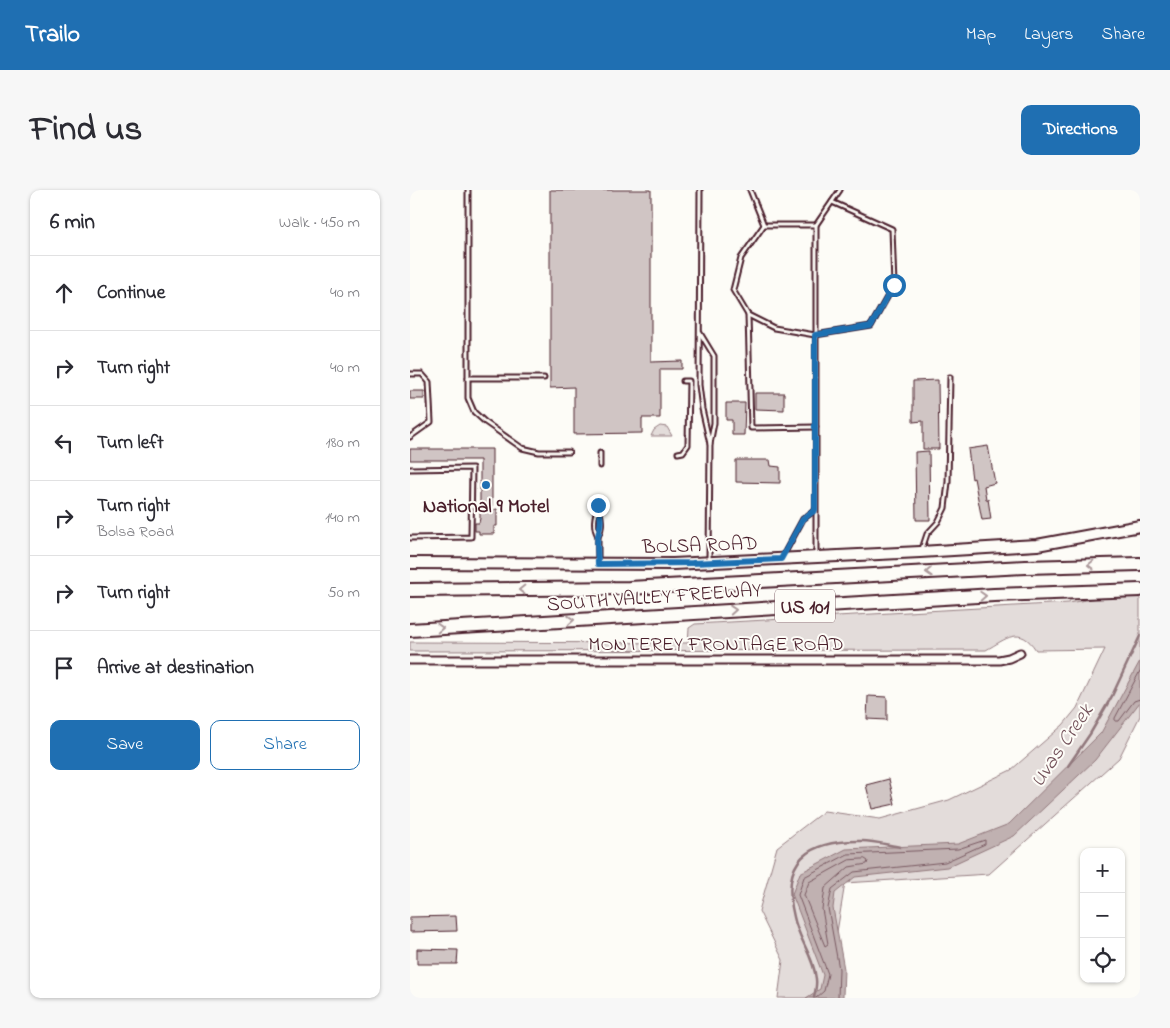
<!DOCTYPE html>
<html lang="en">
<head>
<meta charset="utf-8">
<style>
	body { margin:0; font-family:"Indie Flower",sans-serif; background:#f7f7f7; color:#2b2b33 }
	.controls { position:absolute; right:15px; bottom:15px; display:grid; overflow:hidden; border-radius:10px; box-shadow:0 1px 4px #0004 }
	.controls button { width:45px; height:45px; display:grid; place-items:center; padding:0; border:0; border-bottom:1px solid #e1e1e2; background:#fff; color:#2b2b33; font:25px sans-serif }
	.stop { position:absolute; width:15px; height:15px; margin:-11px; border:4px solid #1f6fb2; border-radius:50%; background:#fff }
	.stop.end { background:#1f6fb2; border-color:#fff; box-shadow:0 1px 5px #0008 }
	.list { margin:0; padding:0; list-style:none }
	h2 { display:flex; justify-content:space-between; align-items:center; height:65px; margin:0; padding:0 20px; font-size:21px }
	h2 small { font-size:16px; font-weight:400; color:#7c7c81 }
	.list li { display:grid; grid-template-columns:32px 1fr auto; gap:15px; align-items:center; box-sizing:border-box; height:75px; padding:0 20px; border-top:1px solid #e1e1e2 }
	.list b { display:block; font-size:19px; white-space:nowrap }
	.list p { margin:0; font-size:16px; white-space:nowrap; color:#7c7c81 }
	.list em { font-size:16px; font-style:normal; color:#7c7c81 }
	.actions { display:flex; gap:10px; padding:15px 20px }
	.actions a { flex:1; padding:11px 0; border:1px solid #1f6fb2; border-radius:10px; text-align:center; font-size:18px; color:#1f6fb2 }
	.actions .main { background:#1f6fb2; color:#fff }
	.icon { flex:none; width:28px; height:28px; fill:none; stroke:currentColor; stroke-width:2; stroke-linecap:round; stroke-linejoin:round }
	.map { position:relative; flex:none; width:730px; height:808px; overflow:hidden; border-radius:10px }
	header { display:flex; align-items:center; gap:30px; box-sizing:border-box; height:70px; padding:0 25px; background:#1f6fb2; color:#fff }
	header strong { font-size:24px }
	nav { display:flex; gap:28px; margin-inline-start:auto; font-size:18px }
	.intro { display:flex; align-items:center; justify-content:space-between; box-sizing:border-box; height:120px; padding:0 30px }
	h1 { margin:0; font-size:35px }
	.button { padding:12px 22px; border-radius:10px; background:#1f6fb2; color:#fff; font-size:18px; font-weight:700 }
	main { display:flex; gap:30px; padding:0 30px }
	aside { flex:1; background:#fff; border-radius:10px; box-shadow:0 1px 4px #0004 }
	.map>svg:first-child { display:block }
	.green { fill:#e3dcda; stroke:#967e82 }
	.water { fill:#c0b1b1; stroke:#91777b }
	.lines { fill:none; stroke-linecap:round; stroke-linejoin:round }
	.shore { stroke:#795961; stroke-width:1 }
	.stream { stroke:#91777b; stroke-width:2.5 }
	.building { fill:#d0c5c4; stroke:#4a1f2b }
	.service-casing { stroke:#4a1f2b; stroke-width:7 }
	.minor-casing { stroke:#4a1f2b; stroke-width:11 }
	.secondary-casing { stroke:#4a1f2b; stroke-width:14 }
	.motorway-casing { stroke:#4a1f2b; stroke-width:16 }
	.service { stroke:#fdfcf7; stroke-width:3 }
	.minor { stroke:#fdfcf7; stroke-width:7 }
	.secondary { stroke:#fdfcf7; stroke-width:10 }
	.motorway { stroke:#fdfcf7; stroke-width:12 }
	.oneway { stroke:#ac999b }
	.route { stroke:#1f6fb2; stroke-width:6 }
	.poi-dot { fill:#1f6fb2; stroke:#fdfcf7; stroke-width:2 }
	.labels { text-anchor:middle; stroke-width:4; stroke-linejoin:round; paint-order:stroke }
	.shield { fill:#fdfcf7; stroke:#806168; stroke-width:1 }
	.shield-label { font-size:19px; font-weight:bold; fill:#4a1f2b }
	.poi-label { font-size:20px; font-weight:bold; fill:#4a1f2b; stroke:#fdfcf7 }
	.street-label { font-size:20px; fill:#4a1f2b; stroke:#fdfcf7 }
	.water-label { font-size:21px; font-style:italic; fill:#73525a; stroke:#fdfcf7 }
</style>
</head>
<body>
<header>
<strong>Trailo</strong>
<nav><a>Map</a><a>Layers</a><a>Share</a></nav>
</header>
<div class="intro"><h1>Find us</h1><a class="button">Directions</a></div>
<main>
<aside>
<h2>6 min<small>Walk · 450 m</small></h2>
<ul class="list">
<li><svg class="icon" aria-label="ahead" viewBox="0 0 24 24"><path d="M12 20V5M6 11l6-6 6 6"/></svg><div><b>Continue</b></div><em>40 m</em></li>
<li><svg class="icon" aria-label="right" viewBox="0 0 24 24"><path d="M7 20v-9h11M14 6l5 5-5 5"/></svg><div><b>Turn right</b></div><em>40 m</em></li>
<li><svg class="icon" aria-label="left" viewBox="0 0 24 24"><path d="M17 20v-9H6M10 6l-5 5 5 5"/></svg><div><b>Turn left</b></div><em>180 m</em></li>
<li><svg class="icon" aria-label="right" viewBox="0 0 24 24"><path d="M7 20v-9h11M14 6l5 5-5 5"/></svg><div><b>Turn right</b><p>Bolsa Road</p></div><em>140 m</em></li>
<li><svg class="icon" aria-label="right" viewBox="0 0 24 24"><path d="M7 20v-9h11M14 6l5 5-5 5"/></svg><div><b>Turn right</b></div><em>50 m</em></li>
<li><svg class="icon" aria-label="arrive" viewBox="0 0 24 24"><path d="M6 21V4h12l-3 4 3 4H6"/></svg><div><b>Arrive at destination</b></div></li>
</ul>
<div class="actions"><a class="main">Save</a><a>Share</a></div>
</aside>
<div class="map">
<svg width="730" height="808" viewBox="0 0 730 808">
	<rect width="100%" height="100%" fill="#fdfcf7"/>
	<filter id="ink" filterUnits="userSpaceOnUse"><feTurbulence type="fractalNoise" baseFrequency=".02" numOctaves="2"/><feDisplacementMap in="SourceGraphic" scale="10" xChannelSelector="R" yChannelSelector="G"/><feConvolveMatrix kernelMatrix="1 2 1 2 8 2 1 2 1" color-interpolation-filters="sRGB"/></filter>
	<g filter="url(#ink)">
		<!-- green -->
		<g class="green">
			<polygon points="250,236 257,237 262,246 241,246 244,240"/>
			<path d="M730 402V526L709 568 579 684 435 693 421 779 420 808H368L373 770 349 721 367 657 414 621 470 629 539 610 601 580 653 535 667 518 695 459 626 460C610 435 596 449 576 460L0 461V452L278 453 279 438 285 434 658 413 688 408 724 406Z"/>
		</g>
		<!-- water -->
		<polygon class="water" points="730,471 730,512 685,570 604,646 537,677 445,687 425,703 423,718 434,779 433,806 432,808 396,808 410,799 413,785 382,704 390,683 436,659 548,654 599,634 691,543"/>
		<g class="lines">
			<!-- shore -->
			<g class="shore">
				<polyline points="730,481 705,528 705,531 709,531 724,511 730,509"/>
				<polygon points="455,669 458,671 457,674 439,677 415,698 412,719 418,754 415,756 394,705 399,692 439,670"/>
				<polyline points="406,808 414,801 418,784 388,705 394,687 438,664 548,659 575,650 575,654 535,672 444,682 422,699 418,718 429,779 428,808"/>
			</g>
			<!-- stream -->
			<g class="stream">
				<polyline points="658,576 680,544 702,506 730,446"/>
				<path d="M404 808C405 802 407 795 406 789 404 767 388 748 384 727 370 670 397 650 452 651 464 651 478 655 490 657"/>
			</g>
		</g>
		<!-- building -->
		<g class="building">
			<polygon points="140,0 241,0 241,172 272,171 272,179 250,179 250,228 232,228 232,243 164,244 164,197 140,198"/>
			<polygon points="528,190 529,259 513,259 513,231 503,232 503,191"/>
			<rect x="0" y="201" width="14" height="8"/>
			<polygon points="345,203 374,203 374,220 345,219"/>
			<polygon points="316,213 335,213 334,245 322,245 322,230 316,230"/>
			<polygon points="578,256 585,293 574,296 576,309 578,309 581,329 572,330 564,288 562,289 558,259"/>
			<polygon points="0,259 82,259 82,320 87,319 87,336 84,336 84,344 69,344 69,341 65,341 65,333 69,333 70,328 70,270 0,270"/>
			<polygon points="519,261 520,330 506,330 505,262"/>
			<polygon points="326,270 360,270 361,276 370,277 370,293 326,292"/>
			<polygon points="458,506 477,507 477,530 457,529"/>
			<polygon points="479,589 485,614 462,619 456,595"/>
			<polygon points="46,726 47,741 0,742 0,727"/>
			<polygon points="7,759 48,760 47,774 7,774"/>
		</g>
		<g class="lines">
			<defs>
				<g id="service">
					<polyline points="58,0 58,208 64,222 75,232 112,258 129,262 159,262"/>
					<polyline points="290,0 289,195 292,219 300,254"/>
					<polyline points="340,0 354,35 406,35"/>
					<polyline points="354,35 331,68 323,100 338,125 364,138 405,145 461,136 484,95 482,39 422,12"/>
					<polyline points="338,125 341,238 406,237"/>
					<polyline points="290,143 304,166 304,233 300,254 299,369"/>
					<polyline points="0,184 12,184 19,192 21,232 0,247"/>
					<polyline points="58,188 134,188"/>
					<polyline points="268,263 273,262 278,255 279,191 273,191"/>
					<polyline points="190,276 190,263"/>
					<polyline points="0,279 62,278 61,347 0,348"/>
					<path d="M188 315C191 325 194 337 188 346 182 336 185 325 188 315Z"/>
					<polyline points="512,359 517,344 528,332 535,318 538,292 540,187"/>
					<polyline points="373,366 393,329 405,320"/>
					<polyline points="406,366 406,35 430,0"/>
					<polyline points="188,371 188,346"/>
				</g>
				<polyline id="minor" points="0,470 589,470 599,468 610,463"/>
				<polyline id="secondary" points="0,373 263,374 510,362 627,355 730,336"/>
				<g id="motorway">
					<polyline points="0,400 219,398 616,377 730,374"/>
					<polyline points="0,440 584,405 730,400"/>
				</g>
			</defs>
			<!-- service casing -->
			<use href="#service" class="service-casing"/>
			<!-- minor casing -->
			<use href="#minor" class="minor-casing"/>
			<!-- secondary casing -->
			<use href="#secondary" class="secondary-casing"/>
			<!-- motorway casing -->
			<use href="#motorway" class="motorway-casing"/>
			<!-- service -->
			<use href="#service" class="service"/>
			<!-- minor -->
			<use href="#minor" class="minor"/>
			<!-- secondary -->
			<use href="#secondary" class="secondary"/>
			<!-- motorway -->
			<use href="#motorway" class="motorway"/>
		</g>
		<!-- one-way arrows -->
		<defs><path id="oneway-chevron" d="M-2-3.5L2.5 0L-2 3.5" fill="none" stroke-width="1.6" stroke-linecap="round" stroke-linejoin="round" transform="scale(1.25)"/></defs>
		<g class="oneway">
			<use href="#oneway-chevron" transform="translate(681 375) rotate(179)"/>
			<use href="#oneway-chevron" transform="translate(519 382) rotate(177)"/>
			<use href="#oneway-chevron" transform="translate(112 400) rotate(179)"/>
			<use href="#oneway-chevron" transform="translate(573 406) rotate(-3)"/>
			<use href="#oneway-chevron" transform="translate(323 420) rotate(-4)"/>
			<use href="#oneway-chevron" transform="translate(161 430) rotate(-4)"/>
			<use href="#oneway-chevron" transform="translate(30 438) rotate(-3)"/>
		</g>
	</g>
	<g class="lines" filter="url(#ink)">
		<!-- route -->
		<path class="route" d="M188 315C192 330 191 333 188 346 186 354 188 366 188 374L282 373 371 369 393 329 405 320V145L461 136 484 95"/>
	</g>
	<!-- markers -->
	<circle class="poi-dot" cx="76" cy="295" r="5"/>
	<g class="labels">
		<!-- shield labels -->
		<rect class="shield" x="365" y="399.5" width="60" height="33" rx="4"/>
		<g class="shield-label">
			<text x="395" y="423">US 101</text>
		</g>
		<!-- poi labels -->
		<g class="poi-label">
			<text x="76" y="322">National 9 Motel</text>
		</g>
		<!-- street labels -->
		<g class="street-label">
			<text transform="translate(290 354) rotate(-2)" y="7">BOLSA ROAD</text>
			<text transform="translate(244 406) rotate(-4)" y="7">SOUTH VALLEY FREEWAY</text>
			<text x="306" y="460">MONTEREY FRONTAGE ROAD</text>
		</g>
		<!-- water labels -->
		<g class="water-label">
			<text transform="translate(651 555) rotate(-56)" y="7">Uvas Creek</text>
		</g>
	</g>
</svg>
<div class="controls">
<button>+</button>
<button>−</button>
<button><svg class="icon" aria-label="locate" viewBox="0 0 24 24"><circle cx="12" cy="12" r="6"/><path d="M12 2v4M12 18v4M2 12h4M18 12h4"/></svg></button>
</div>
<div class="stop" style="left:484px;top:95px"></div>
<div class="stop end" style="left:188px;top:315px"></div>
</div>
</main>
</body>
</html>
